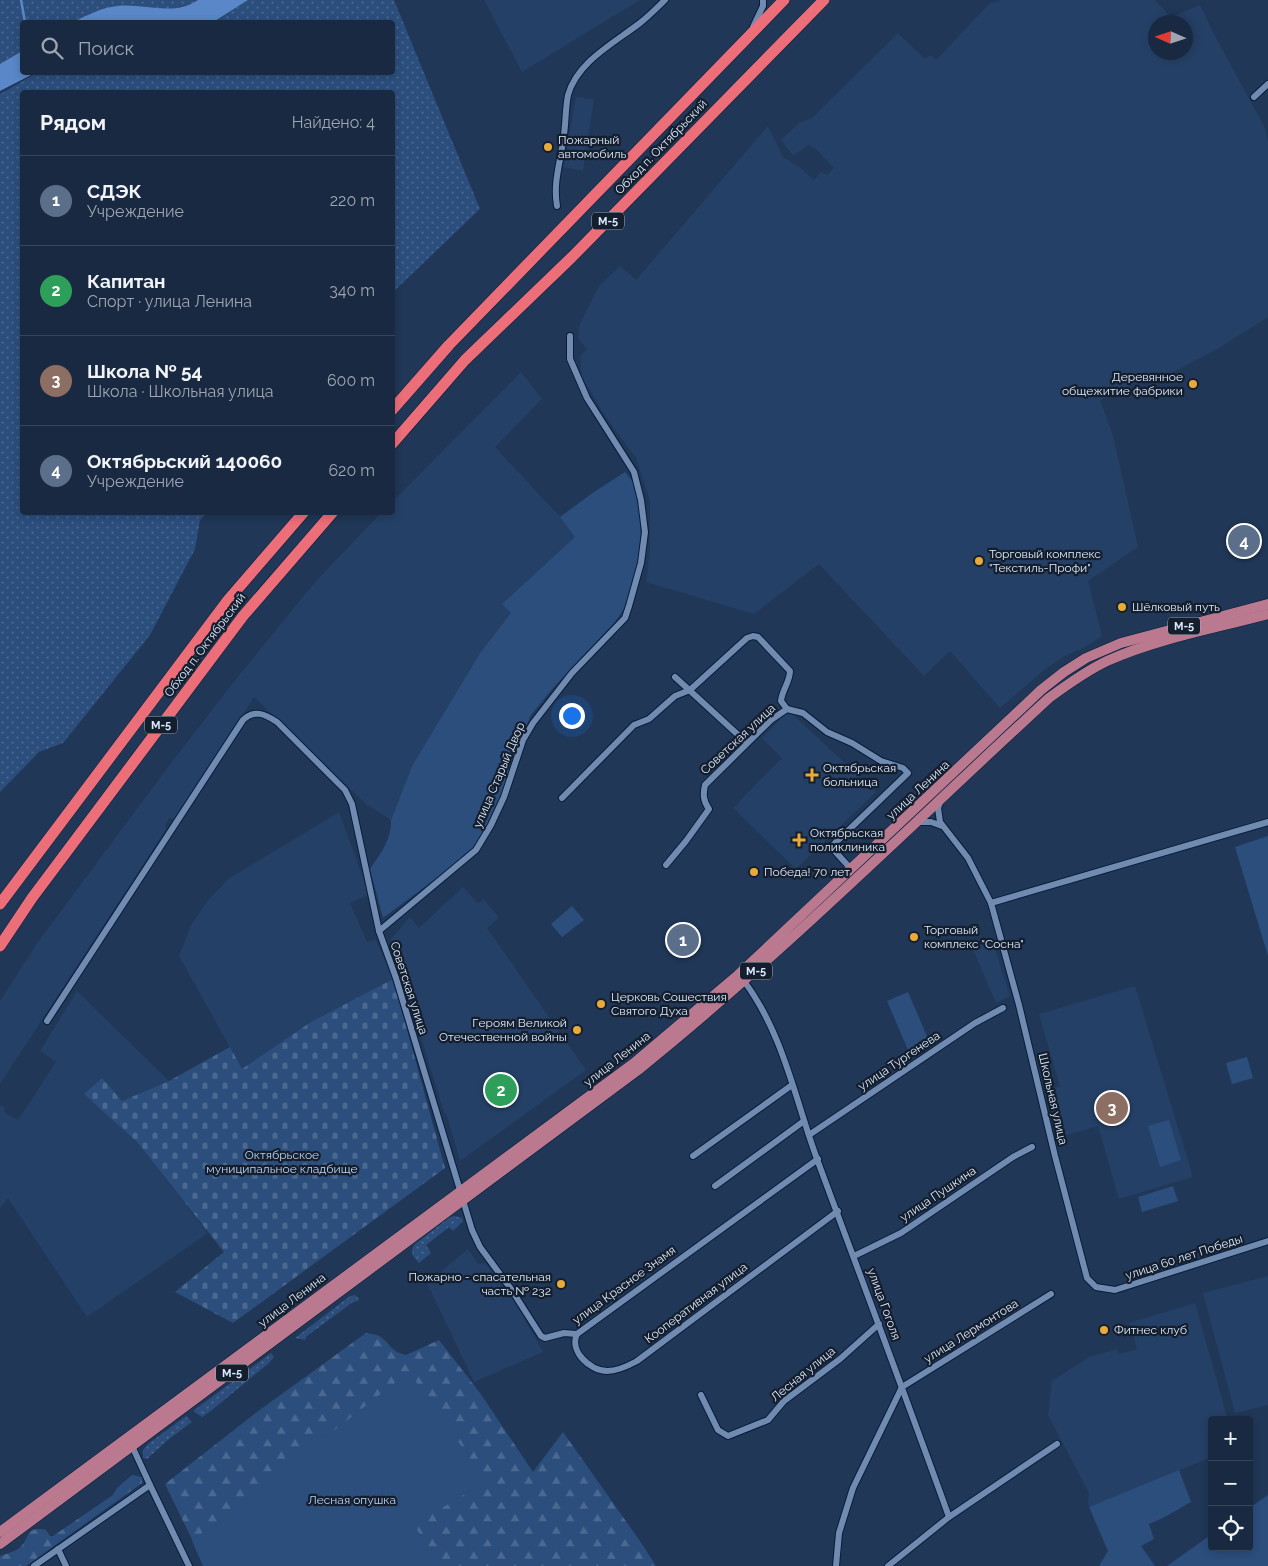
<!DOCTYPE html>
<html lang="ru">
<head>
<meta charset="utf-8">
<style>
	body { margin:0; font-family:Raleway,sans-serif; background:#25354c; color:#f1f3f6 }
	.controls { position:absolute; right:15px; bottom:15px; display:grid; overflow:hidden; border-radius:5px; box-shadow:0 2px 8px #0003 }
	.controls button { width:45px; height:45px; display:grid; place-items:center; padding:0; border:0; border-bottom:1px solid #36455a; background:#182941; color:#f1f3f6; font:25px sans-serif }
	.compass { position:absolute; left:1148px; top:15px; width:45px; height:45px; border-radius:50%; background:#182941; box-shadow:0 2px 8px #0003; rotate:273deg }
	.you { position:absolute; left:571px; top:715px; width:18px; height:18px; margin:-12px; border:4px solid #fff; border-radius:50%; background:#1a73e8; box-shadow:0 0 0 8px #1a73e833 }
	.badge { display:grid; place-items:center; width:32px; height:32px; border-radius:50%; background:#eaaa39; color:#fff; font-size:16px; font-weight:700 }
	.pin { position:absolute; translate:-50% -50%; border:2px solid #fff; box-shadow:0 1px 5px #0006 }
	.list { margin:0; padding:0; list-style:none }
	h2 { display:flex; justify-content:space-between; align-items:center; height:65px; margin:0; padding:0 20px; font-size:21px }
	h2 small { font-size:16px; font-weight:400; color:#9fa6b1 }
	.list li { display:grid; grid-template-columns:32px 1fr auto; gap:15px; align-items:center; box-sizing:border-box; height:90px; padding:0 20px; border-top:1px solid #36455a }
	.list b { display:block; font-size:19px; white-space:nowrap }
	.list p { margin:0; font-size:16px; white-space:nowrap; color:#9fa6b1 }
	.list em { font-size:16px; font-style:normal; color:#9fa6b1 }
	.icon { flex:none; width:28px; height:28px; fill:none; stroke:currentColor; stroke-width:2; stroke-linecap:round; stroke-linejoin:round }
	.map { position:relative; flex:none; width:1268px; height:1566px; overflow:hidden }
	.search { position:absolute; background:#182941; box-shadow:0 2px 8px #0003; left:20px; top:20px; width:375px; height:55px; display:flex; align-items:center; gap:12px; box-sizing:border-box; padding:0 18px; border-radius:5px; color:#9fa6b1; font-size:19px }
	.panel { position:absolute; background:#182941; box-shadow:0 2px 8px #0003; left:20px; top:90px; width:375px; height:425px; border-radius:5px }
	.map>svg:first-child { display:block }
	.built { fill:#254066; fill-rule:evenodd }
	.grass { fill:url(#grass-dots) }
	.forest { fill:url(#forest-firs) }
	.cemetery { fill:url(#cemetery-stones) }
	.green { fill:#2c4e7d }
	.water { fill:#5987c7 }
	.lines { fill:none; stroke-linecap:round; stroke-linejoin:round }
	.stream { stroke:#5987c7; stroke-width:2.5 }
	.street-casing { stroke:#071d3b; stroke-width:8 }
	.primary-casing { stroke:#071d3b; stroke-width:11 }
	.highway-casing { stroke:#071d3b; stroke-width:12 }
	.street { stroke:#708ab0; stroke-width:6 }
	.primary { stroke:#ba798e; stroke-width:10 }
	.highway { stroke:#ec6e78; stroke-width:11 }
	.poi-dot { fill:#eaaa39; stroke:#141e2d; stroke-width:2 }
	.labels { text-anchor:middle; stroke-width:4.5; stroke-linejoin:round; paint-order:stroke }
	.shield { fill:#141e2d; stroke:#9eabbe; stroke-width:1 }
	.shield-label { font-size:11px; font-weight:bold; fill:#d9e8fc }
	.poi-label { font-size:12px; fill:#d9e8fc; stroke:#141e2d; text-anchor:start }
	.street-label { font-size:12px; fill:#d9e8fc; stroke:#141e2d }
	.park-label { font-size:12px; fill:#bad2f6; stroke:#141e2d }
</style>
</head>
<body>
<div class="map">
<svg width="1268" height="1566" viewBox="0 0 1268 1566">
	<defs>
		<pattern id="grass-dots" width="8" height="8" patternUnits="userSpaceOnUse" patternTransform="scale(1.25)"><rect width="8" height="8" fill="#2c4e7d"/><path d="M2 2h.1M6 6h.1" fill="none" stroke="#4a6890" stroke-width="1.8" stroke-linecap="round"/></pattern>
		<pattern id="forest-firs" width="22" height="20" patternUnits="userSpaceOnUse" patternTransform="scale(1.25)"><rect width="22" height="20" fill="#2c4e7d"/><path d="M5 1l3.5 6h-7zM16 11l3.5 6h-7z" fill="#4a6890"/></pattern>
		<pattern id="cemetery-stones" width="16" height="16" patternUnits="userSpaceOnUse" patternTransform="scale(1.25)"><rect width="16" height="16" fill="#2c4e7d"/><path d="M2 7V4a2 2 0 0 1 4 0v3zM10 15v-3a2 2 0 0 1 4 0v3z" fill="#4a6890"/></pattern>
	</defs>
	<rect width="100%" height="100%" fill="#203757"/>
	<!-- built -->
	<g class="built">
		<polygon points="484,0 640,0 522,72"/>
		<path d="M1000 0H1155L1171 17 1200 5 1216 38 1265 128 1268 142V317L1219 348 1160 379H1145L1100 400 1113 435 1138 547 1088 581 1102 636 1085 647 1063 657 1044 670 1000 708 950 651 924 676 819 564 754 614 646 582 650 549V501L636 458 605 416 582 377 580 356 587 349 578 338 579 326 599 286 620 266 636 280 768 126 783 157 798 166 814 180 821 172 827 175 834 168 815 148 808 145 793 156 781 140 799 123 812 118 898 33 925 59 930 55 936 60 990 3 999 2ZM1156 22H1186V52H1156Z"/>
		<polygon points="576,97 594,99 583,171 564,167"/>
		<polygon points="521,372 542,399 495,447 560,517 576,537 502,604 512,612 480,653 412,766 391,820 366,804 254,697 174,819 169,818 167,822 165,825 166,829 0,1084 0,1001 38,942 168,767 236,679 315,582 381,513 392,512 393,501"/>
		<polygon points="789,711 876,792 796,869 733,808 782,758 762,738"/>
		<polygon points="339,812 369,895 350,903 367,942 375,939 393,979 311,1022 242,1069 179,956 191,925 207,902 228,879"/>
		<polygon points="463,887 478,903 484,899 499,918 487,928 586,1070 460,1161 448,1119 442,1106 391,939 410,917 419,928"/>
		<polygon points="991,937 1010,996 996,1003 972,947"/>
		<polygon points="1135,986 1193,1177 1119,1199 1098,1126 1061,1137 1047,1090 1060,1086 1039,1014"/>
		<polygon points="77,991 169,1081 122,1101 85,1094 138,1143 208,1233 87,1317 8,1198 0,1208 0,1105 6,1108 4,1112 18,1120 56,1062 40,1051"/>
		<polygon points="468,1249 478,1264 485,1263 515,1302 543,1352 474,1382 427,1283"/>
		<polygon points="1268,1276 1268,1405 1235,1413 1203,1293"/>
		<polygon points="1195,1303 1228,1420 1212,1420 1212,1457 1089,1507 1088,1504 1089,1493 1048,1415 1052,1381 1089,1357 1117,1349 1119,1354 1137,1349 1129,1323"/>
	</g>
	<!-- grass -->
	<g class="grass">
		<polygon points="0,0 198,0 192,4 166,10 143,7 117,6 91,13 73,22 22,22 22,51 0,64"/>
		<polygon points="248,0 394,0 480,209 393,292 392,92 22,92 22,512 207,513 200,520 195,549 150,635 63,743 39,752 0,792 0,94 37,73 392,72 392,22 210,22 216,21"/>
		<path d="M455 1216 462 1218 463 1221 453 1231 449 1227 426 1245 431 1253 419 1263C413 1257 409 1251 415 1244L450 1217Z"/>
		<polygon points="355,1295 359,1299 358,1301 353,1302 307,1336 305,1340 295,1338 350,1296"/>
		<polygon points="271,1353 274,1357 269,1363 212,1410 202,1417 193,1411"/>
		<polygon points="186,1416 192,1422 169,1439 147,1459 143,1458 143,1450 148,1444"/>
	</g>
	<!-- forest -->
	<g class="forest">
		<path d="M366 1333C370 1334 375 1334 379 1336 389 1341 390 1352 406 1355L439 1340 480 1393 533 1472 563 1432 642 1544 656 1566H205L165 1484 257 1412Z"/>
		<path d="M132 1475 142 1477V1483L26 1566H0V1556C6 1554 14 1552 19 1548 30 1541 24 1525 46 1530L50 1536H53L113 1495 117 1488Z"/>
	</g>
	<!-- cemetery -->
	<polygon class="cemetery" points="393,979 445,1168 233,1323 175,1292 224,1252 138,1143 84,1094 102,1078 122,1101 169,1081 230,1047 242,1069 311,1022"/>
	<!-- green -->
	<g class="green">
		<path d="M625 472 636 486 640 511 641 549 639 564 624 609 614 623 553 688 531 715 520 739 501 800 473 851 383 918 370 869C380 854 392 839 391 820L412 766 480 653 511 613 502 604 575 537 560 517 594 492Z"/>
		<polygon points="1268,836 1268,956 1235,847"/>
		<polygon points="572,906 584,920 562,937 551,924"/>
		<polygon points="908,992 929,1041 908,1050 887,1001"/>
		<polygon points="1247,1057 1253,1078 1232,1084 1226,1063"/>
		<polygon points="1169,1120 1181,1160 1160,1167 1148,1126"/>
		<polygon points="1173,1186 1178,1201 1142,1212 1138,1197"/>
		<polygon points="409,1372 486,1481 414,1525 440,1566 203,1566 192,1541"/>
		<polygon points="1179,1470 1191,1502 1163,1518 1149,1524 1154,1539 1141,1546 1155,1566 1099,1566 1108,1551 1089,1507"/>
		<polygon points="1268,1495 1268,1566 1167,1566 1212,1534 1212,1547 1249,1547 1249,1508"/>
	</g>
	<!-- water -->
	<g class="water">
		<path d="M198 0H248L215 21 210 22H73C87 15 101 8 117 6 145 3 172 17 198 0Z"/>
		<polygon points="22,51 22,72 35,73 0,91 0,64"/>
	</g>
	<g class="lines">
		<!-- stream -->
		<polyline class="stream" points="21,0 25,22"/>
		<defs>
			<g id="street">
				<polyline points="753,27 763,6 763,0"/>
				<polyline points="1254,97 1268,84"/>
				<path d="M557 206C553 183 560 164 563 141 566 126 565 110 568 95 577 62 614 43 640 23 649 16 657 8 665 0"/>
				<polyline points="675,677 747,743"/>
				<path d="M562 798 634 725 649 719 675 696 690 690 747 638 753 636 758 637 790 671C790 682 782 690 781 701L787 709"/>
				<polyline points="941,800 938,808 940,822 968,858 991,903 1019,1005 1055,1156 1087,1278 1096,1287 1115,1290 1268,1241"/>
				<polyline points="917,822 931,822 942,826"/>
				<path d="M666 865 686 841 709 809C703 801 703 794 705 785L771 720 787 709 803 713 827 732 852 743 881 761 903 768 908 773 831 847 852 870"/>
				<polyline points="991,903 1268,822"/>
				<polyline points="379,931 476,850 491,825 504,797 523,740 533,723 572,673 625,618 629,606 641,563 645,532 641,500 634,472 587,398 570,359 570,336"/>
				<path d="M744 981C783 1033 795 1099 817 1159 861 1278 906 1397 949 1517"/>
				<path d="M47 1021 243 720C254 709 265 714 277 722L345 790 352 804 379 931 396 978 472 1230 480 1247 511 1289 541 1336 545 1338 564 1333 577 1334 818 1159"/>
				<polyline points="809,1135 975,1023 1003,1008"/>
				<polyline points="693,1156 792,1085"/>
				<polyline points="715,1186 804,1121"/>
				<polyline points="854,1256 901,1233 1013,1157 1032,1147"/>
				<path d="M577 1334C569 1351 590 1371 607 1371 618 1371 628 1366 637 1361L838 1211"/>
				<polyline points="902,1387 1051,1294"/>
				<polyline points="701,1395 718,1430 728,1436 768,1420 784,1401 840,1359 879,1324"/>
				<polyline points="150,1485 189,1566"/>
				<polyline points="58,1549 66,1566"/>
				<polyline points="34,1566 150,1485 132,1446"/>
				<polyline points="836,1566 839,1533 853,1488 902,1387"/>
				<polyline points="888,1566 949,1517 1057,1444"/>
			</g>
			<g id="primary">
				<polyline points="0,1532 634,1063 738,975 1041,690 1064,672 1086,658 1121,643 1268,604"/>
				<path d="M0 1544 638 1070C782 954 913 823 1049 698 1068 684 1086 671 1107 661 1155 639 1216 628 1268 614"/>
			</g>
			<g id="highway">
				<polyline points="392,410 449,345 784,0"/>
				<polyline points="392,444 465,360 572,257 824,0"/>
				<polyline points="0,904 228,600 304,512"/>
				<polyline points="0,946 32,898 243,616 333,512"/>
			</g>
		</defs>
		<!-- street casing -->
		<use href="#street" class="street-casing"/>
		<!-- primary casing -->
		<use href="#primary" class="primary-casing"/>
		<!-- highway casing -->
		<use href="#highway" class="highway-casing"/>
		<!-- street -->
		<use href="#street" class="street"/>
		<!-- primary -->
		<use href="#primary" class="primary"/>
		<!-- highway -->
		<use href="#highway" class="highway"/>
	</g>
	<!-- markers -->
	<g class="poi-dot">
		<circle cx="548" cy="147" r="5"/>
		<circle cx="1193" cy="384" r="5"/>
		<circle cx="979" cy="561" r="5"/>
		<circle cx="1122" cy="607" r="5"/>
		<path d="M809.5 767.5h5v5h5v5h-5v5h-5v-5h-5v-5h5z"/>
		<path d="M796.5 832.5h5v5h5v5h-5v5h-5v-5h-5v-5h5z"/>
		<circle cx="754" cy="872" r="5"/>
		<circle cx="914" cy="937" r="5"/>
		<circle cx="601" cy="1004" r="5"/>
		<circle cx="577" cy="1030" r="5"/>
		<circle cx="561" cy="1284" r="5"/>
		<circle cx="1104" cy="1330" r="5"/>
	</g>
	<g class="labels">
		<!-- shield labels -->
		<g class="shield">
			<rect x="592" y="212.5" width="32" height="17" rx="4"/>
			<rect x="1168" y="617.5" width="32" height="17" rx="4"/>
			<rect x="145" y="716.5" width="32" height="17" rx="4"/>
			<rect x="740" y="962.5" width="32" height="17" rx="4"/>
			<rect x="216" y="1364.5" width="32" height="17" rx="4"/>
		</g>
		<g class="shield-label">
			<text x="608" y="225">М-5</text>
			<text x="1184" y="630">М-5</text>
			<text x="161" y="729">М-5</text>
			<text x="756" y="975">М-5</text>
			<text x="232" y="1377">М-5</text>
		</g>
		<!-- poi labels -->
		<g class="poi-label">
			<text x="558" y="144">Пожарный<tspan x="558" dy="14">автомобиль</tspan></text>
			<text x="1183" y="381" text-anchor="end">Деревянное<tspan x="1183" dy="14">общежитие фабрики</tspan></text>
			<text x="989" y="558">Торговый комплекс<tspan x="989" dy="14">"Текстиль-Профи"</tspan></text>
			<text x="1132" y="611">Шёлковый путь</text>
			<text x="823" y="772">Октябрьская<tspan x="823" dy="14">больница</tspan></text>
			<text x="810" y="837">Октябрьская<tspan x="810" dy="14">поликлиника</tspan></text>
			<text x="764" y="876">Победа! 70 лет</text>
			<text x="924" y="934">Торговый<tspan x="924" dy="14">комплекс "Сосна"</tspan></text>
			<text x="611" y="1001">Церковь Сошествия<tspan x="611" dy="14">Святого Духа</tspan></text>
			<text x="567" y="1027" text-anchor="end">Героям Великой<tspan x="567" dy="14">Отечественной войны</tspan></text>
			<text x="551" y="1281" text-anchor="end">Пожарно - спасательная<tspan x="551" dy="14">часть № 232</tspan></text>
			<text x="1114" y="1334">Фитнес клуб</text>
		</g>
		<!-- street labels -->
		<g class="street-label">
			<text transform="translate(661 147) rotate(-46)" y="4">Обход п. Октябрьский</text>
			<text transform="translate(205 645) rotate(-53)" y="4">Обход п. Октябрьский</text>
			<text transform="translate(738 739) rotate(-43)" y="4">Советская улица</text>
			<text transform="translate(499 775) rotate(-67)" y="4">улица Старый Двор</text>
			<text transform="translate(918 790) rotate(-43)" y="4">улица Ленина</text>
			<text transform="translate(409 988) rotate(72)" y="4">Советская улица</text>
			<text transform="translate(617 1059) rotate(-38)" y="4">улица Ленина</text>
			<text transform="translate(899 1061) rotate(-34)" y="4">улица Тургенева</text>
			<text transform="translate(1053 1099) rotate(77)" y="4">Школьная улица</text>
			<text transform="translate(938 1194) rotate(-34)" y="4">улица Пушкина</text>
			<text transform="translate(1184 1257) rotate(-18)" y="4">улица 60 лет Победы</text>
			<text transform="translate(624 1285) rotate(-36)" y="4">улица Красное Знамя</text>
			<text transform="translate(292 1300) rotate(-37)" y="4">улица Ленина</text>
			<text transform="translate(696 1303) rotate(-37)" y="4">Кооперативная улица</text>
			<text transform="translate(884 1304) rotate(70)" y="4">улица Гоголя</text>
			<text transform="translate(971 1331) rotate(-32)" y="4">улица Лермонтова</text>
			<text transform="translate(803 1374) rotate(-39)" y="4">Лесная улица</text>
		</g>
		<!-- park labels -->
		<g class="park-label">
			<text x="282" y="1159">Октябрьское<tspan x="282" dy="14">муниципальное кладбище</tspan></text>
			<text x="352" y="1504">Лесная опушка</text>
		</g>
	</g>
</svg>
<div class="controls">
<button>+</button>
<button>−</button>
<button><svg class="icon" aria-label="locate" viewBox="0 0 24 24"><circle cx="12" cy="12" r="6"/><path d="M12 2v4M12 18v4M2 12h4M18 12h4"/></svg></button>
</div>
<svg class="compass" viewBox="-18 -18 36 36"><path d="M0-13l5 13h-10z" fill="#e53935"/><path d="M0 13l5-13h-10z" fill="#9fa6b1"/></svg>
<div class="you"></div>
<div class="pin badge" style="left:683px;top:940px;background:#5c6f8a">1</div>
<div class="pin badge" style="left:501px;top:1090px;background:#2e9e5b">2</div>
<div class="pin badge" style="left:1112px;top:1108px;background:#8d6e63">3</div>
<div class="pin badge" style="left:1244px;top:541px;background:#5c6f8a">4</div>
<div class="search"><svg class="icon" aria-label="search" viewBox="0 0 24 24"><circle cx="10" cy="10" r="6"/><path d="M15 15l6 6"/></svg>Поиск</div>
<section class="panel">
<h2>Рядом<small>Найдено: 4</small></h2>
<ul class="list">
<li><span class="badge" style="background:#5c6f8a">1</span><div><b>СДЭК</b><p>Учреждение</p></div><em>220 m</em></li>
<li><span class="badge" style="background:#2e9e5b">2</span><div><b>Капитан</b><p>Спорт · улица Ленина</p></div><em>340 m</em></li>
<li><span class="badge" style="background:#8d6e63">3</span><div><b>Школа № 54</b><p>Школа · Школьная улица</p></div><em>600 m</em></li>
<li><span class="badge" style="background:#5c6f8a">4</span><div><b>Октябрьский 140060</b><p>Учреждение</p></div><em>620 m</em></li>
</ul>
</section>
</div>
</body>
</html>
